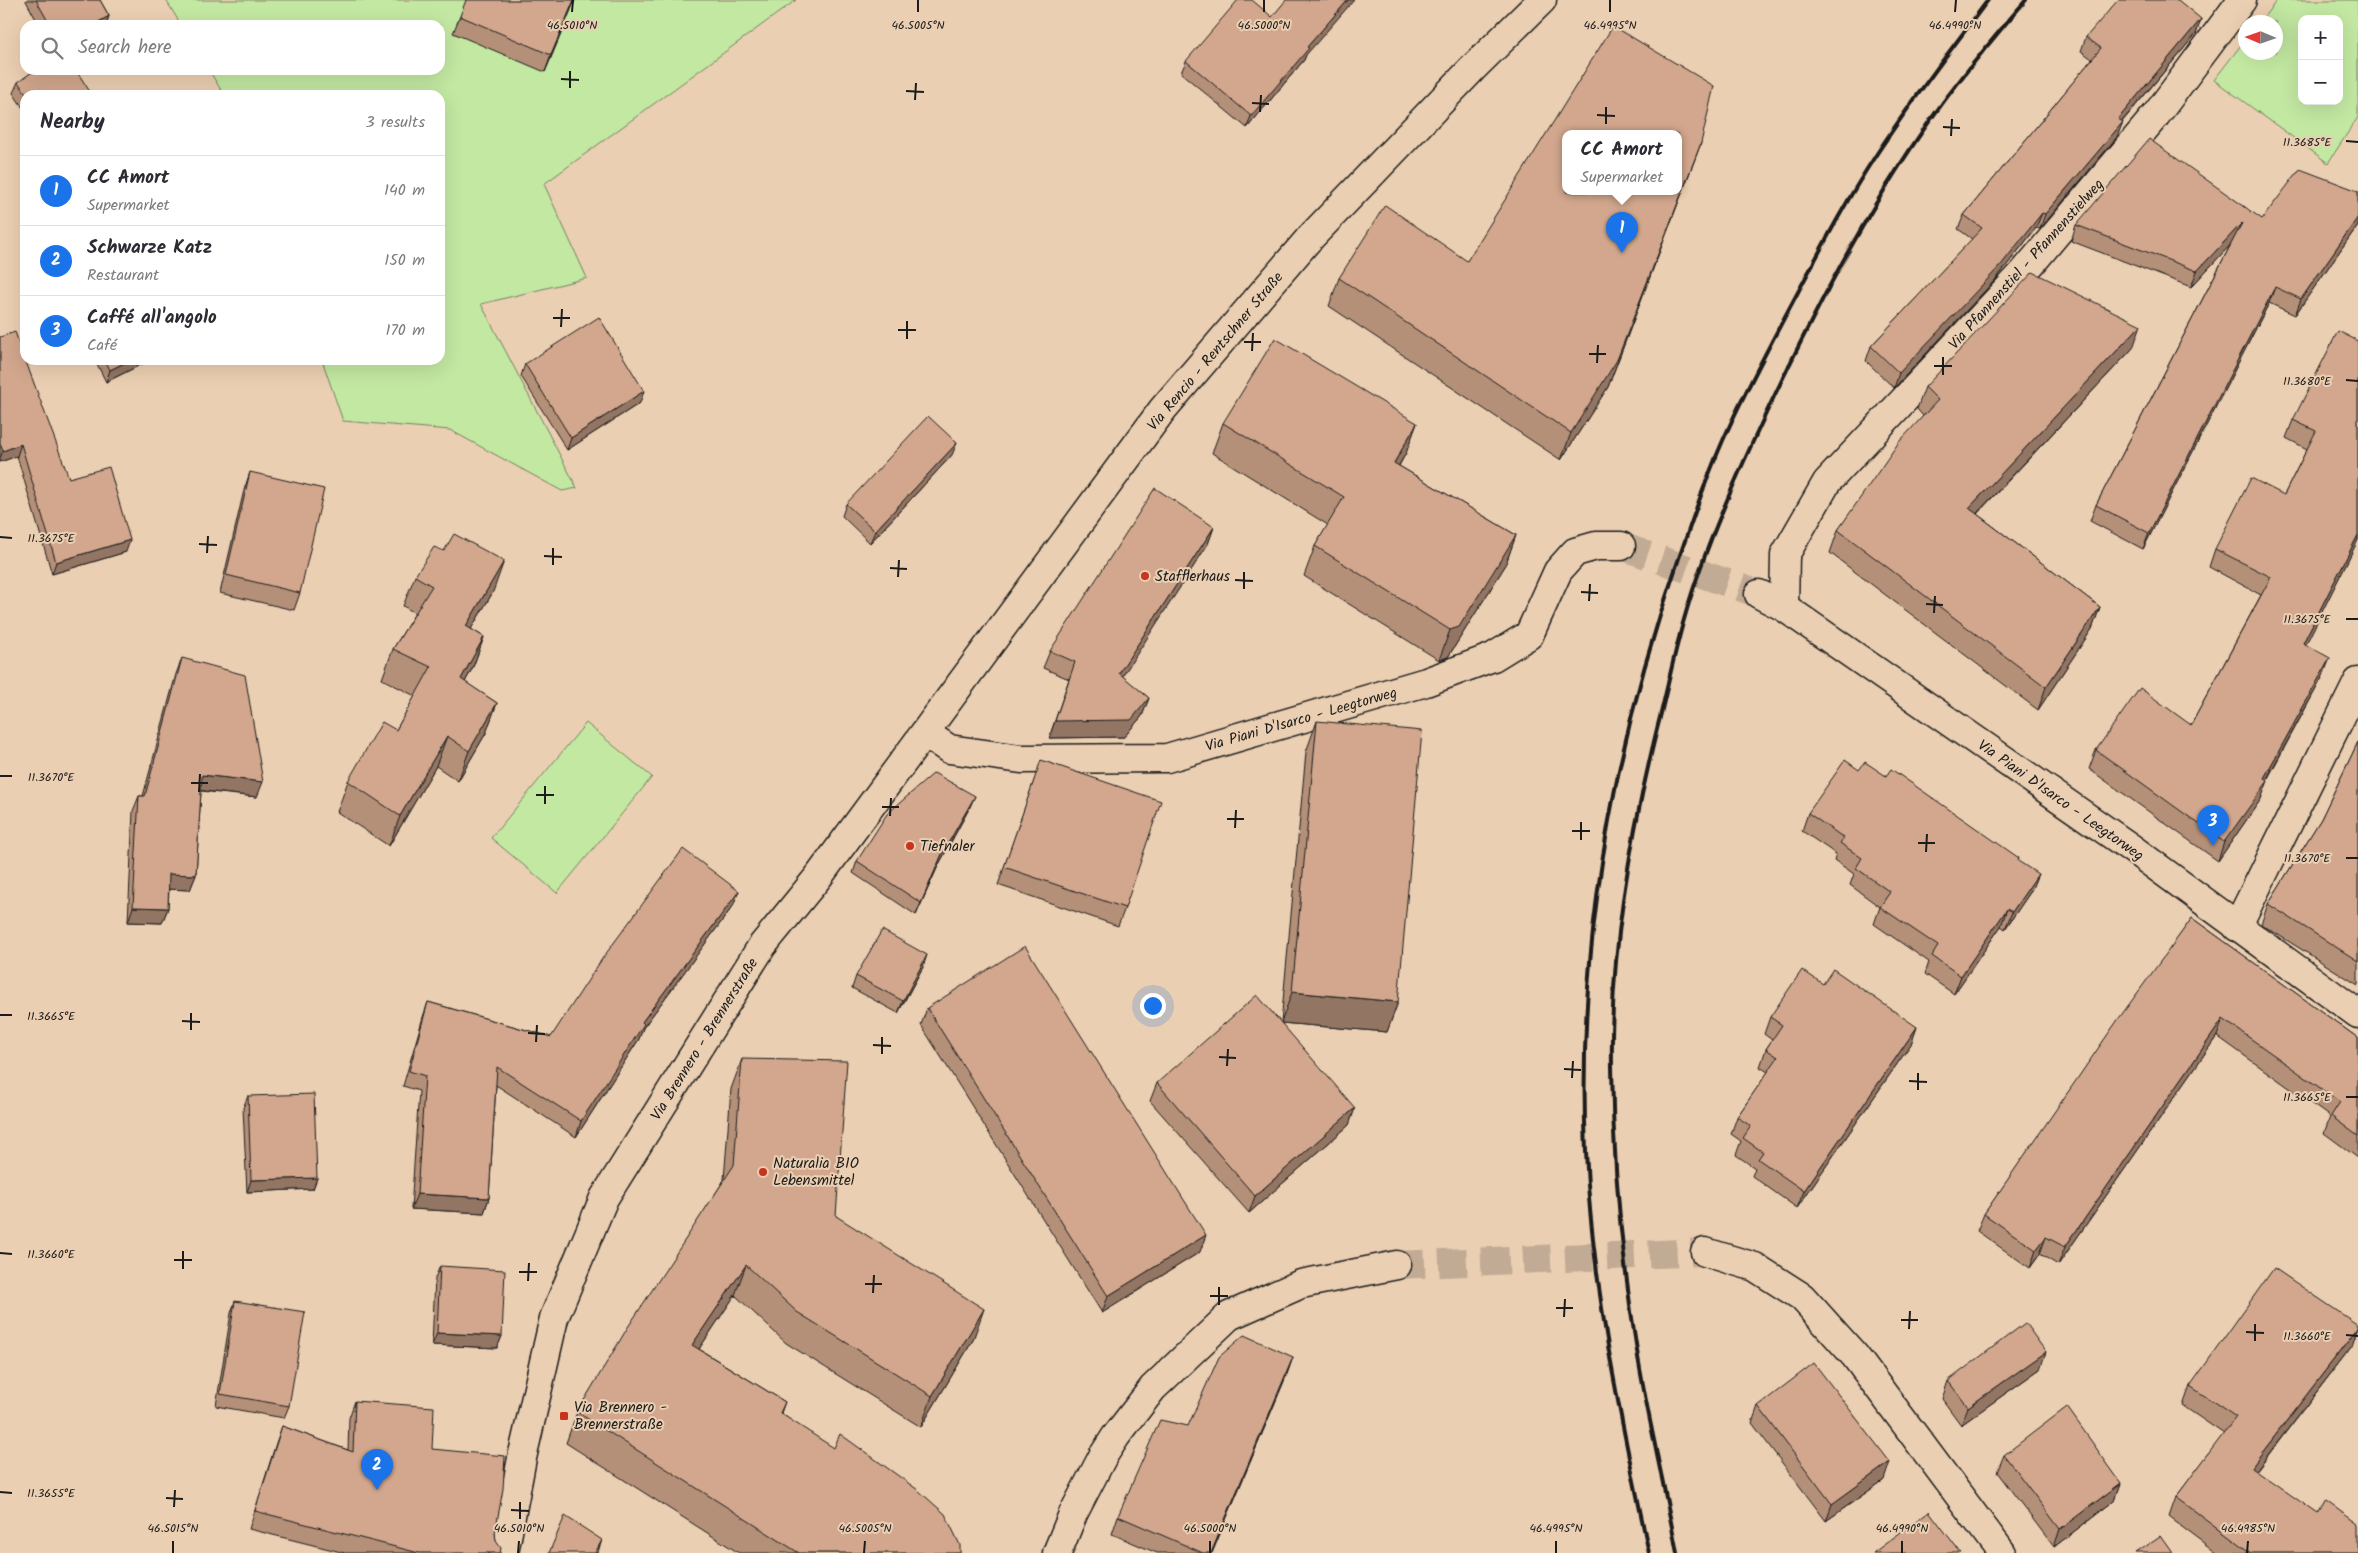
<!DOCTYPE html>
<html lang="en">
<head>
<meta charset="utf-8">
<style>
	body { margin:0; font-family:Kalam,sans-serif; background:#f7f7f7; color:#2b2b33 }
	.controls { position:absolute; right:15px; top:15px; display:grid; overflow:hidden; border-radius:10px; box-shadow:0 5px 20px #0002 }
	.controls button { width:45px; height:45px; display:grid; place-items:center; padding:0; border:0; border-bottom:1px solid #e1e1e2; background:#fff; color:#2b2b33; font:25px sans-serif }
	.compass { position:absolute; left:2238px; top:15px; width:45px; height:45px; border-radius:50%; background:#fff; box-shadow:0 5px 20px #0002; rotate:272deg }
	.you { position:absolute; left:1152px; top:1005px; width:18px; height:18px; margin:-12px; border:4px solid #fff; border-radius:50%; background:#1a73e8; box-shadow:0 0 0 8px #1a73e833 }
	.badge { display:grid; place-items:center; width:32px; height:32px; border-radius:50%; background:#1a73e8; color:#fff; font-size:16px; font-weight:700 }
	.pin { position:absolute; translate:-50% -41px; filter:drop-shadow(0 1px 2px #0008) }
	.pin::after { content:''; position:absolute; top:26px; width:18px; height:15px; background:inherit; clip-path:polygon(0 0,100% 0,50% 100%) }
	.popup { position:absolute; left:1562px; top:130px; width:120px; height:65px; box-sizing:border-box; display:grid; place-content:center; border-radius:10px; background:#fff; filter:drop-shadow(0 1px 4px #0005); font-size:16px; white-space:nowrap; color:#7c7c81 }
	.popup b { font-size:19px; color:#2b2b33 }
	.popup::after { content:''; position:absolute; left:50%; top:100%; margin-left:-10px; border:10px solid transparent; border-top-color:#fff }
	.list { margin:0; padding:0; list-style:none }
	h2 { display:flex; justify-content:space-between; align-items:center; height:65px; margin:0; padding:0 20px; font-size:21px }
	h2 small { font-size:16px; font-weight:400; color:#7c7c81 }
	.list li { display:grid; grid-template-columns:32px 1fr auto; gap:15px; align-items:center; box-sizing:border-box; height:70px; padding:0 20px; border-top:1px solid #e1e1e2 }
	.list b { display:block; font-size:19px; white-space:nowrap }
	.list p { margin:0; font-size:16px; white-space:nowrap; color:#7c7c81 }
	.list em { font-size:16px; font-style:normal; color:#7c7c81 }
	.icon { flex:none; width:28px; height:28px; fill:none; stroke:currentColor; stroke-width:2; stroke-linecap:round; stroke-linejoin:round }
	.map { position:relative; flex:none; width:2358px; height:1553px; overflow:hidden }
	.search { position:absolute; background:#fff; box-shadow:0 5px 20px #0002; left:20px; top:20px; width:425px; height:55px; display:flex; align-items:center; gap:12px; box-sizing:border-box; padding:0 18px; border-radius:15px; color:#7c7c81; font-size:19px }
	.panel { position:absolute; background:#fff; box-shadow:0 5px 20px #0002; left:20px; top:90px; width:425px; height:275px; border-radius:15px }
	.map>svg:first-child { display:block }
	.green { fill:#c3e8a2; stroke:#70825f; fill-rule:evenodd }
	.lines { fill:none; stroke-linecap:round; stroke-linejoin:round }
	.street-tunnel { stroke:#c2ab94; stroke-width:28; stroke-dasharray:28 14; stroke-linecap:butt }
	.secondary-tunnel { stroke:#c2ab94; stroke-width:28; stroke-dasharray:28 14; stroke-linecap:butt }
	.street-casing { stroke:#1c1c1c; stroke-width:31 }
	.secondary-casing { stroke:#1c1c1c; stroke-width:31 }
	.street { stroke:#ebcfb2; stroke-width:28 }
	.secondary { stroke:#ebcfb2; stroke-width:28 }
	.rail { stroke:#1c1c1c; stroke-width:4 }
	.wall { fill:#b59079; stroke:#1c1c1c }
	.shaded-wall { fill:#937563; stroke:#1c1c1c }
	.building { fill:#d2a78d; stroke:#1c1c1c; fill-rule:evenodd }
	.ticks { fill:none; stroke:#1c1c1c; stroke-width:2 }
	.poi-dot { fill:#c8321e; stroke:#ebcfb2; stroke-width:2 }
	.labels { text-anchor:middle; stroke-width:4; stroke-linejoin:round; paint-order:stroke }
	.street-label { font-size:15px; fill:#1c1c1c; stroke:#ebcfb2 }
	.poi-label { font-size:15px; fill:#1c1c1c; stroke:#ebcfb2; text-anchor:start }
	.ticks-label { font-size:12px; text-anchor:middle; fill:#1c1c1c; stroke:#ebcfb2; stroke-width:4; stroke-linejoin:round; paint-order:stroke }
</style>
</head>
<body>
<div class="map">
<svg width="2358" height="1553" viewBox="0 0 2358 1553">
	<rect width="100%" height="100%" fill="#ebcfb2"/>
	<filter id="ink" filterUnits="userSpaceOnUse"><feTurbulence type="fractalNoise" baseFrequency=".02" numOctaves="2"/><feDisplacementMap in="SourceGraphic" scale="10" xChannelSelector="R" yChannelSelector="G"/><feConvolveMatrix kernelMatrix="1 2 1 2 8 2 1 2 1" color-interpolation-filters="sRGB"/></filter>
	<g filter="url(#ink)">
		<!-- green -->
		<g class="green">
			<polygon points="166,0 796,0 544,184 587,278 481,304 577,488 562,491 450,430 343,421 322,360 440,360 440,95 224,95 209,70 440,70 440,25 181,25"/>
			<path d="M2277 0H2358V117L2328 163 2214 80 2245 40 2246 52H2276V22H2260ZM2302 19H2339V101H2302Z"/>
			<polygon points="586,723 652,777 557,893 491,838"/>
		</g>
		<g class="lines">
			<!-- street-tunnel -->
			<polyline class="street-tunnel" points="1621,546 1759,594"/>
			<!-- secondary-tunnel -->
			<polyline class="secondary-tunnel" points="1397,1265 1705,1252"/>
			<defs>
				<g id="street">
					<polyline points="1759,594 1784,607 2131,848 2358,1014"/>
					<polyline points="1784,607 1785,555 1827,482 2024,272 2156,115 2242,0"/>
					<polyline points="925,733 949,749 1021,759 1167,758 1426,682 1493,657 1529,635 1558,571 1575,552 1596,546 1621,546"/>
					<polyline points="2237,927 2358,682"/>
				</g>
				<g id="secondary">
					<polyline points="1705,1252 1755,1267 1802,1297 1855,1356 2002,1553"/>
					<polyline points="504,1553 522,1458 554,1318 604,1198 762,946 819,876 1163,409 1308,240 1473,68 1542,0"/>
					<polyline points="1057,1553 1073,1514 1103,1456 1116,1436 1153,1388 1229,1316 1301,1284 1397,1265"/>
				</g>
			</defs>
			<!-- street casing -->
			<use href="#street" class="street-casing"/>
			<!-- secondary casing -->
			<use href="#secondary" class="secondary-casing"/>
			<!-- street -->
			<use href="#street" class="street"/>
			<!-- secondary -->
			<use href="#secondary" class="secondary"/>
			<!-- rail -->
			<g class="rail">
				<path d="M1649 1553C1621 1420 1592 1287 1586 1151 1577 951 1611 754 1677 564 1693 517 1709 470 1730 425 1751 380 1775 335 1798 292 1823 245 1847 199 1876 155 1911 101 1950 51 1988 0"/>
				<path d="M1677 1553C1665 1488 1649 1423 1638 1357 1622 1261 1613 1164 1612 1067 1610 953 1630 839 1657 729 1667 691 1674 653 1685 616 1705 546 1738 473 1769 407 1820 300 1876 192 1947 97 1972 64 1999 31 2026 0"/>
			</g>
		</g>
		<!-- wall -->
		<g class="wall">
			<polygon points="26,0 100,0 109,16 106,25 39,25 26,1"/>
			<polygon points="575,0 545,72 453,33 460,16"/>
			<polygon points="2201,19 2196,34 2122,122 2117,137 2040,229 2036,228 1996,279 1894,388 1866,361 1871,346 1972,239 1958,229 1964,215 2092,59 2081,51 2086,37"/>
			<polygon points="1306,55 1304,60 1247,128 1181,73 1186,61"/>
			<polygon points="18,82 92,95 25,95 25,111 13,93"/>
			<polygon points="1701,143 1608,387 1561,460 1329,306 1339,278 1467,261"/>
			<polygon points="2358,191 2358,225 2295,315 2269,303 2143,549 2090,521 2096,505 2231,244 2191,287 2071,241 2076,225 2262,219"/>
			<polygon points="0,337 69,478 126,552 52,574 17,456 0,462"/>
			<polygon points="2358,341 2358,540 2305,645 2323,676 2267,780 2261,799 2218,861 2089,769 2096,750 2191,725 2261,595 2209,567 2215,549 2284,495 2307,449 2286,438 2293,420"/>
			<polygon points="2133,348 1977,514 2100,607 2092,629 2038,710 1830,553 1838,530 1923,416 1917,409 1925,387"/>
			<polygon points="95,360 150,360 106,382"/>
			<polygon points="525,364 640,403 567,450 521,376"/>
			<polygon points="1223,423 1417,423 1406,453 1399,466 1516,535 1505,566 1448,657 1439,660 1304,576 1315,546 1328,525 1212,453"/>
			<polygon points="952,455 870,543 842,516 846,504"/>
			<polygon points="250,472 300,593 294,610 220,593 244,490"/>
			<polygon points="1214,527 1208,544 1122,676 1149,698 1142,716 1124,737 1049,738 1069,679 1043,668 1050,651"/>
			<polygon points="415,576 493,592 471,629 484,637 473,667 465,682 497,703 486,733 458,781 436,766 389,846 337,812 348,781 396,730 415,696 382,679 393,649 415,613 403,606"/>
			<polygon points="182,658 257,797 201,791 196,875 190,890 169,889 168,908 162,923 128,922 133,811 139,796 143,796 176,674"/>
			<polygon points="1317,721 1398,1002 1387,1032 1281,1023 1306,752"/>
			<polygon points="2358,742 2358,985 2261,924 2268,904 2321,819"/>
			<polygon points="1859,770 1886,776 2018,861 2031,891 2005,929 2001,926 1954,994 1925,974 1929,962 1874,924 1880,907 1850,885 1854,874 1834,860 1836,854 1802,831 1808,813"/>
			<polygon points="1035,778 1125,908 1118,926 998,885"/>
			<polygon points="970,807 938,866 916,915 853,873 857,861"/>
			<polygon points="733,906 643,1028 639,1039 576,1137 496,1085 489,1198 484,1213 411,1209 419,1091 403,1086 423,1017 428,1002 551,1037"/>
			<polygon points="2192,918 2358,1038 2358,1158 2324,1133 2330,1117 2217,1036 2058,1265 2040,1254 2030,1268 1977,1231 1984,1214"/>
			<polygon points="923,967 898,1013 852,988 856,976"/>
			<polygon points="1823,984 1917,1027 1911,1044 1797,1208 1752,1176 1755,1168 1736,1155 1741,1141 1731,1134 1737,1117 1768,1072 1760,1067 1766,1049 1772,1040 1764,1034 1770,1017"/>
			<polygon points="927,1008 1200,1252 1102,1313 921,1025"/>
			<polygon points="742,1059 836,1216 973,1340 921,1427 786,1343 735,1295 699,1349 785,1402 781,1413 960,1553 739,1553 566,1443 577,1412 724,1180 731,1089"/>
			<polygon points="1157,1083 1355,1108 1349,1125 1249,1213 1150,1101"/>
			<polygon points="248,1096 317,1178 313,1189 247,1192 243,1108"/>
			<polygon points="440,1266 502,1336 497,1348 432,1345 435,1278"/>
			<polygon points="235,1301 289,1406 284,1418 216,1406 231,1313"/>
			<polygon points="2352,1346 2256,1471 2358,1553 2217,1553 2169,1517 2176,1497 2224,1434 2183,1406 2190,1386"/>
			<polygon points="1293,1357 1287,1374 1212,1553 1157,1553 1112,1534 1118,1516 1188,1426"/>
			<polygon points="2040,1369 1961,1425 1942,1399 1948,1381"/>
			<polygon points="355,1401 432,1449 495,1533 496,1541 500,1553 345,1553 249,1529 276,1443 282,1426 348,1450 349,1418"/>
			<polygon points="1758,1406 1884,1480 1826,1521 1752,1423"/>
			<polygon points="2004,1455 2121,1483 2115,1500 2054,1547 1997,1472"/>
		</g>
		<!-- shaded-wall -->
		<g class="shaded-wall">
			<polygon points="574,0 575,0 545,72 551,55"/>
			<polygon points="1348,0 1354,0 1306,55 1304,60 1247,128 1251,116 1307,47"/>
			<polygon points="109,16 106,25 93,25"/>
			<polygon points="2201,19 2196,34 2112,133 2118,119"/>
			<polygon points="2123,122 2117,137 2040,229 2045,214"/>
			<polygon points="1701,143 1608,387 1561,460 1571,433"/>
			<polygon points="2042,213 2036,228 1996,279 1894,388 1899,373"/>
			<polygon points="2358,217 2358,225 2295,315 2301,299"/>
			<polygon points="2242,223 2236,239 2191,287 2197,271"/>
			<polygon points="2275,287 2269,303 2143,549 2149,533"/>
			<polygon points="2141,325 2133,348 1961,530 1969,508"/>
			<polygon points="130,360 150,360 106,382 110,370"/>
			<polygon points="644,391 640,403 567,450 571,438"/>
			<polygon points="1417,423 1406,453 1383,493 1394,463"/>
			<polygon points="957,443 952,455 870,543 875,531"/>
			<polygon points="21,444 17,456 0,462 0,458 3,451"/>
			<polygon points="1214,527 1208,544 1113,691 1119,673"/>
			<polygon points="1516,535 1505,566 1448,657 1439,660 1450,630"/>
			<polygon points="2358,535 2358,540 2297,662 2303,643"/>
			<polygon points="130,540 126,552 52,574 56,562"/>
			<polygon points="504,561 493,592 455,656 466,626"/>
			<polygon points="2100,607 2092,629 2038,710 2046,687"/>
			<polygon points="484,637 473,667 450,710 461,679"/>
			<polygon points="2330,658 2323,676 2260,791 2268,781 2261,799 2218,861 2224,842 2264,778"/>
			<polygon points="1149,698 1142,716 1124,737 1049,738 1055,721"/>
			<polygon points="497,703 486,733 458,781 469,751"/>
			<polygon points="447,736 436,766 389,846 400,816"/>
			<polygon points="202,775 263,782 257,797 196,790"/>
			<polygon points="975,796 970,807 938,866 916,915 921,903 942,854"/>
			<polygon points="169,874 196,875 190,890 164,889"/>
			<polygon points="2038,874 2031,891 2005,929 2012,912"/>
			<polygon points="739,891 733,906 643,1028 639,1039 576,1137 581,1121 642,1022"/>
			<polygon points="133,907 168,908 162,923 128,922"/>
			<polygon points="2007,909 2001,926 1954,994 1961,976"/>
			<polygon points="927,955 923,967 898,1013 903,1001"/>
			<polygon points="1292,992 1398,1002 1387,1032 1281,1023"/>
			<polygon points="2223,1019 2217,1036 2058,1265 2065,1247"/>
			<polygon points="1917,1027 1911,1044 1797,1208 1804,1191"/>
			<polygon points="1355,1108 1349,1125 1249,1213 1255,1196"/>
			<polygon points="317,1178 313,1189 247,1192 251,1180"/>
			<polygon points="417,1194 489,1198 484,1213 411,1209"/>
			<polygon points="1206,1235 1200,1252 1102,1313 1108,1296"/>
			<polygon points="2046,1237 2040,1254 2030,1268 2036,1250"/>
			<polygon points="746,1265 735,1295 681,1376 692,1345"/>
			<polygon points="984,1309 973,1340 921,1427 932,1396"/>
			<polygon points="2358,1328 2352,1346 2243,1487 2251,1467"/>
			<polygon points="437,1333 502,1336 497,1348 432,1345"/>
			<polygon points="2046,1352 2040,1369 1961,1425 1968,1407"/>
			<polygon points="1293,1357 1287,1374 1212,1553 1211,1553"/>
			<polygon points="1890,1462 1884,1480 1826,1521 1832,1504"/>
			<polygon points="2121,1483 2115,1500 2054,1547 2060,1529"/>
			<polygon points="602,1540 598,1552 597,1553 595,1553"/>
		</g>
		<!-- building -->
		<g class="building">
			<polygon points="36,0 100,0 109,16 93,25 50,25"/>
			<polygon points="466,0 574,0 551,55 460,16"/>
			<polygon points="1238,0 1252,0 1272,17 1286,0 1348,0 1307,47 1309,48 1251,116 1186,61"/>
			<polygon points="2118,0 2178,0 2201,19 2118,119 2123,122 2045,214 2042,213 2001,265 1899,373 1871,346 1982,228 1964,215 2101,48 2086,37"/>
			<path d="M1613 26 1714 86 1701 143 1617 360 1571 433 1339 278 1385 205 1467 261ZM1566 134H1678V192H1566Z"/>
			<polygon points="35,70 76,70 92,95 27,95 18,82"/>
			<polygon points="2149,139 2262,219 2300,169 2358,191 2358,217 2301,299 2275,287 2149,533 2096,505 2242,223 2197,271 2076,225"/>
			<polygon points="2033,272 2141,325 1969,508 2100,607 2046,687 1838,530 1899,442 1938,400 1925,387"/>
			<polygon points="599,317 644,391 571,438 525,364"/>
			<polygon points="2338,331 2358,341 2358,535 2303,643 2330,658 2264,778 2268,781 2224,842 2096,750 2140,688 2191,725 2271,577 2215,549 2251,478 2284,495 2316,431 2293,420"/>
			<polygon points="15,332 69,478 109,467 130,540 56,562 21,444 3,451 0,444 0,337"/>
			<polygon points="1275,338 1417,423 1394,463 1516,535 1459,627 1450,630 1315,546 1344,497 1223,423"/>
			<polygon points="105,360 130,360 110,370"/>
			<polygon points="928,416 957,443 875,531 846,504"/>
			<polygon points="250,472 324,489 300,593 226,575"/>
			<polygon points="1155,488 1214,527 1119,673 1149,698 1131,720 1055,721 1075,662 1050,651"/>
			<polygon points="454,534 504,561 466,626 484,637 461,679 497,703 469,751 447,736 400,816 348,781 382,722 396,730 431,667 393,649 432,586 415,576 434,547 444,551"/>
			<polygon points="182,658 245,675 263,782 202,775 196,875 169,874 168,908 133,907 139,796 145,796"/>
			<polygon points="1317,721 1422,731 1398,1002 1292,992"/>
			<polygon points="2358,742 2358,961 2268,904 2321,819"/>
			<polygon points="1041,760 1161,801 1125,908 1004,867"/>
			<polygon points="1845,760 1859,770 1865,762 1886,776 1891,769 2019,858 2018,861 2038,874 2012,912 2007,909 1961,976 1932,956 1938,946 1880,907 1890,892 1856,868 1862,858 1840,843 1844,838 1808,813"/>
			<polygon points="934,773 975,796 942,854 921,903 857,861 887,814"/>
			<polygon points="683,849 739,891 642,1022 644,1024 581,1121 497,1067 489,1198 417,1194 425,1076 409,1071 428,1002 551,1037 602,959"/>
			<polygon points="2192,918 2358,1038 2358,1136 2331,1116 2340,1102 2223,1019 2065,1247 2046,1237 2036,1250 1984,1214 2117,1021"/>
			<polygon points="882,930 927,955 903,1001 856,976"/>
			<polygon points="1025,946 1206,1235 1108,1296 927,1008"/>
			<polygon points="1833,969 1917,1027 1804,1191 1758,1159 1763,1152 1743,1138 1751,1126 1737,1117 1778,1057 1766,1049 1782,1025 1770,1017 1802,970 1823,984"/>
			<polygon points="1257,995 1355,1108 1255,1196 1157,1083"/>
			<polygon points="742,1059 847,1061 836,1216 984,1309 932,1396 797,1312 746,1265 692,1345 785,1402 780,1413 834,1448 840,1434 918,1490 945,1514 960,1545 960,1553 799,1553 577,1412 628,1327 734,1165"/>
			<polygon points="314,1094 317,1178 251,1180 248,1096"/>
			<polygon points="440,1266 505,1270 502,1336 437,1333"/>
			<polygon points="2274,1268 2358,1325 2358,1328 2251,1467 2318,1514 2326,1500 2358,1523 2358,1553 2251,1553 2176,1497 2236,1417 2190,1386"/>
			<polygon points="235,1301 305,1312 289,1406 220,1394"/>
			<polygon points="2025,1323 2046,1352 1968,1407 1948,1381"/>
			<polygon points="1244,1335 1293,1357 1211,1553 1203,1553 1118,1516 1160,1420 1188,1426 1219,1357"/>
			<polygon points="1814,1363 1890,1462 1832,1504 1758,1406"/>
			<polygon points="355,1401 434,1407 432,1449 505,1456 503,1489 495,1533 496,1541 501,1548 500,1553 419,1553 255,1511 282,1426 353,1452"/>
			<polygon points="2067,1407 2121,1483 2060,1529 2004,1455"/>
			<polygon points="1929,1511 1961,1553 1873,1553"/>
			<polygon points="565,1516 602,1540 595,1553 549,1553"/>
			<polygon points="2160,1536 2172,1553 2135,1553"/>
		</g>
	</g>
	<!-- ticks -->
	<path class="ticks" d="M572 12 573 0M918 12V0M1264 12V0M1610 12V0M1955 12 1956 0M561 79 579 80M570 88V71M906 91 924 92M915 100 916 83M1252 103 1269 104M1260 112 1261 95M1597 115 1615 116M1606 124V107M1943 127 1960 128M1951 136 1952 119M2346 141 2358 142M553 318H570M561 327 562 309M898 330H916M907 339V321M1244 342H1261M1252 351 1253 333M1589 354H1606M1597 363 1598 345M1934 366H1952M1943 375V357M2346 380 2358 381M0 537 12 538M199 544 217 545M207 553 208 536M544 556 562 557M553 565V548M890 568 907 569M898 577 899 560M1235 580 1253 581M1244 589V572M1581 592 1598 593M1589 601 1590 584M1926 604 1943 605M1934 613 1935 596M2346 619H2358M0 776H12M191 783H208M199 792 200 774M536 795H554M545 804V786M882 807H899M890 816 891 798M1227 819H1244M1235 828 1236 810M1572 831H1590M1581 840V822M1918 843H1935M1926 852 1927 834M2346 858H2358M0 1015H12M182 1021 200 1022M191 1030V1013M528 1033 545 1034M536 1042 537 1025M873 1045 891 1046M882 1054V1037M1219 1057 1236 1058M1227 1066 1228 1049M1564 1069 1581 1070M1572 1078 1573 1061M1909 1081 1927 1082M1918 1090V1073M2346 1097H2358M0 1253 12 1254M174 1260H192M183 1269V1251M519 1272H537M528 1281 529 1263M865 1284H882M873 1293 874 1275M1210 1296H1228M1219 1305V1287M1556 1308H1573M1564 1317 1565 1299M1901 1320H1918M1909 1329 1910 1311M2246 1332 2264 1333M2346 1335 2358 1336M2255 1341V1324M0 1492 12 1493M166 1498 183 1499M174 1507 175 1490M511 1510 529 1511M520 1519V1502M173 1553V1541M518 1553 519 1541M864 1553 865 1541M1210 1553V1541M1556 1553V1541M1902 1553V1541M2247 1553 2248 1541"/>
	<!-- markers -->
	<g class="poi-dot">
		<circle cx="1145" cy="576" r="5"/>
		<circle cx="910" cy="846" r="5"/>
		<circle cx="763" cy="1172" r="5"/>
		<rect x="559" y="1411" width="10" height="10" rx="2.5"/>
	</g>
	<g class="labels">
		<!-- street labels -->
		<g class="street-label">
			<text transform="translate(2026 264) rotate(-48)" y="5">Via Pfannenstiel - Pfannenstielweg</text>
			<text transform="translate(1215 351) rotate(-50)" y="5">Via Rencio - Rentschner Straße</text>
			<text transform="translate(1301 719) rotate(-16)" y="5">Via Piani D'Isarco - Leegtorweg</text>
			<text transform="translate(2061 800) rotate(35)" y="5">Via Piani D'Isarco - Leegtorweg</text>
			<text transform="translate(704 1039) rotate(-58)" y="5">Via Brennero - Brennerstraße</text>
		</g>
		<!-- poi labels -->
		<g class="poi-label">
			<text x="1155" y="581">Stafflerhaus</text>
			<text x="920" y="851">Tiefnaler</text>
			<text x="773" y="1168">Naturalia BIO<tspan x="773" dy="17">Lebensmittel</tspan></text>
			<text x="574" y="1412">Via Brennero -<tspan x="574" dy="17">Brennerstraße</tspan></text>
		</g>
	</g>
	<g class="ticks-label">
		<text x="572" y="29">46.5010°N</text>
		<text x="918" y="29">46.5005°N</text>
		<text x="1264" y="29">46.5000°N</text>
		<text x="1610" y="29">46.4995°N</text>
		<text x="1955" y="29">46.4990°N</text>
		<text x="2307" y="146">11.3685°E</text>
		<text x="2307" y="385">11.3680°E</text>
		<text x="51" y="542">11.3675°E</text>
		<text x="2307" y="623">11.3675°E</text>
		<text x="51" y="781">11.3670°E</text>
		<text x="2307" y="862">11.3670°E</text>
		<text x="51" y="1020">11.3665°E</text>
		<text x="2307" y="1101">11.3665°E</text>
		<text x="51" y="1258">11.3660°E</text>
		<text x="2307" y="1340">11.3660°E</text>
		<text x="51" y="1497">11.3655°E</text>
		<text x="173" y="1532">46.5015°N</text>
		<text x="519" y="1532">46.5010°N</text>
		<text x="865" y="1532">46.5005°N</text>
		<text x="1210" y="1532">46.5000°N</text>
		<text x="1556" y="1532">46.4995°N</text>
		<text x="1902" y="1532">46.4990°N</text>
		<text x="2248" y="1532">46.4985°N</text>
	</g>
</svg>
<div class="controls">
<button>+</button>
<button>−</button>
</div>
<svg class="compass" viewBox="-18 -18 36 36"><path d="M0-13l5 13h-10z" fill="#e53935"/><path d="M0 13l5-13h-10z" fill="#7c7c81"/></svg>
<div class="you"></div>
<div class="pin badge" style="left:1622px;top:253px">1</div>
<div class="popup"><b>CC Amort</b>Supermarket</div>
<div class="pin badge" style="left:377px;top:1490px">2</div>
<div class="pin badge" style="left:2213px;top:846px">3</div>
<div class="search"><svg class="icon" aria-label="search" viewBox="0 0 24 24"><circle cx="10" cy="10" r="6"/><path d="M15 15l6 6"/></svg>Search here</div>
<section class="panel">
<h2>Nearby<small>3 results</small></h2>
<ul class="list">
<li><span class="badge">1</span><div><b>CC Amort</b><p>Supermarket</p></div><em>140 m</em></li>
<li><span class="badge">2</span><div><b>Schwarze Katz</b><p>Restaurant</p></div><em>150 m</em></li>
<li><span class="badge">3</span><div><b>Caffé all'angolo</b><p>Café</p></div><em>170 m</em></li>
</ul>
</section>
</div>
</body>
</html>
